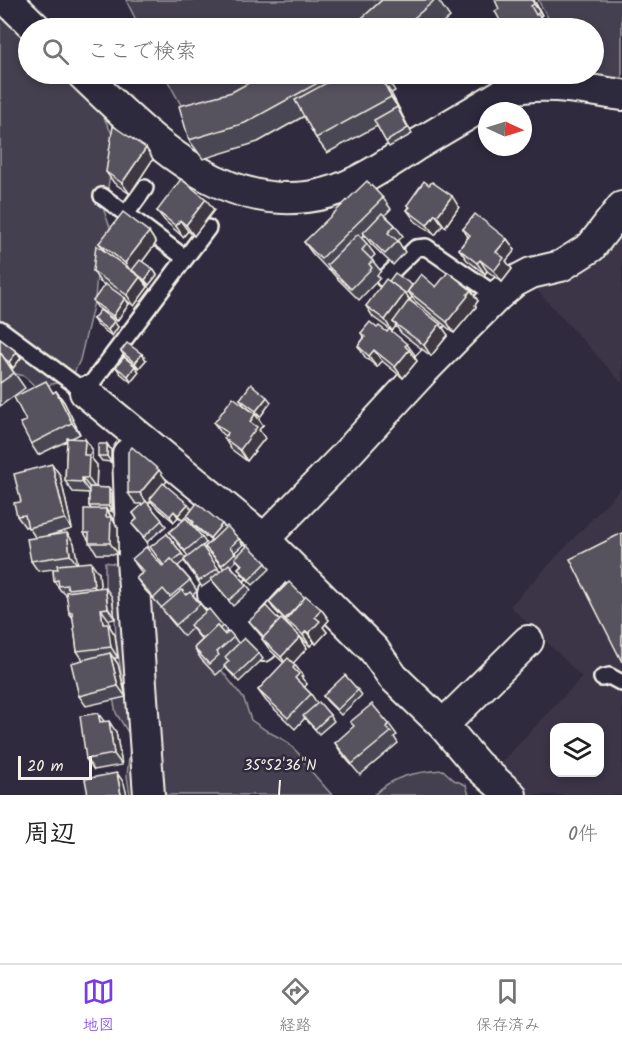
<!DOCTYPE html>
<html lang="ja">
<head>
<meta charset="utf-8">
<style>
	body { margin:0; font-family:Kalam,"Klee One",sans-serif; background:#f6f6f6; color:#222 }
	.controls { position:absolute; right:18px; bottom:18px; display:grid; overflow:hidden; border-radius:12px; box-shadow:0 3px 9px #0003 }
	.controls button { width:54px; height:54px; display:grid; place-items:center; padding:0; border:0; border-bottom:2px solid #e0e0e0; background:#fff; color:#222; font:30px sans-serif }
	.compass { position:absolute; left:478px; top:102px; width:54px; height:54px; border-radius:50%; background:#fff; box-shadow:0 3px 9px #0003; rotate:94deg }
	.scale { position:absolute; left:18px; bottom:15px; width:74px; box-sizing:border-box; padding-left:6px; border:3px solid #f4f1e8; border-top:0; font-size:16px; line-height:21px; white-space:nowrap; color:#f4f1e8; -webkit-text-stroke:4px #2f2a3d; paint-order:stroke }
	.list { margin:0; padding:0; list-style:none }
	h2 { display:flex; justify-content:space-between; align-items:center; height:78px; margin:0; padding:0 24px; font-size:26px }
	h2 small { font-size:20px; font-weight:400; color:#767676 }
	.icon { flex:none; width:33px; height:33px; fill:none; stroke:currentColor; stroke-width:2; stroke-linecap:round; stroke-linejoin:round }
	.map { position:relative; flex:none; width:622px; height:795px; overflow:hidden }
	.search { position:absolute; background:#fff; box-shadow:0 3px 9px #0003; left:18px; right:18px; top:18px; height:66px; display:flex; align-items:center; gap:15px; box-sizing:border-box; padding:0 21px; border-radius:33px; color:#767676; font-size:22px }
	.sheet { height:168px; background:#fff }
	nav { display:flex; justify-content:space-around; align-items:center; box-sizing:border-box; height:84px; border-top:2px solid #e0e0e0; background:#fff; font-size:16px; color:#767676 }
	nav a { display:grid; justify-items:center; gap:3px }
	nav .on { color:#7c3aed }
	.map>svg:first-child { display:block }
	.built { fill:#3b3647; fill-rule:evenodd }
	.green { fill:#454050; stroke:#9c989c; stroke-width:1.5 }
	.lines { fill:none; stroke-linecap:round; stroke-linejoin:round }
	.service-casing { stroke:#f4f1e8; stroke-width:20 }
	.minor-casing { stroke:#f4f1e8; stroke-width:34 }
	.service { stroke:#2f2a3d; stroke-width:15 }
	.minor { stroke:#2f2a3d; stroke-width:30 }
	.wall { fill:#4a4752; stroke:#f4f1e8; stroke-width:1.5 }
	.shaded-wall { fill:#3c3942; stroke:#f4f1e8; stroke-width:1.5 }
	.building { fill:#56525f; stroke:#f4f1e8; stroke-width:1.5 }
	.ticks { fill:none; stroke:#f4f1e8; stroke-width:2 }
	.ticks-label { font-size:15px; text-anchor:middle; fill:#f4f1e8; stroke:#2f2a3d; stroke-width:5; stroke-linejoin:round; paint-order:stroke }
</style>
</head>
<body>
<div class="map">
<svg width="622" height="795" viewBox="0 0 622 795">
	<rect width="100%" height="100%" fill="#2f2a3d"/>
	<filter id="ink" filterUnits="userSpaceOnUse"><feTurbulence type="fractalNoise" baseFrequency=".0167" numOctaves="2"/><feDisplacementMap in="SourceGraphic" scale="12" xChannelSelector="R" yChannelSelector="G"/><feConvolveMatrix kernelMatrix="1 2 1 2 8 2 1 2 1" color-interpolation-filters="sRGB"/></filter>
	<g filter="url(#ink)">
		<!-- built -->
		<g class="built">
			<polygon points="622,223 622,383 536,289 572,274"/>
			<path d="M622 487V795H530L498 766 582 677 510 606ZM554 728H600V772H554Z"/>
		</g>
		<!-- green -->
		<g class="green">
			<polygon points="0,0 28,28 28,74 63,74 99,108 113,136 112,163 104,211 110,227 98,265 95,298 80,360 74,373 60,382 37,388 24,376 0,370"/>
			<polygon points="126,0 435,0 437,28 140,28"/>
			<polygon points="538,0 622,0 622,81 580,74 594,74 594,28 554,28"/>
			<polygon points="164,74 381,74 258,142 192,125"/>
			<polygon points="105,562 128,566 190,617 219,667 244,699 251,720 267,731 286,741 300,755 310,770 332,795 130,795 127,776 131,737 116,713 113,698 124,691 116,639 115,617 105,604"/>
			<path d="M443 770 454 780 466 785 469 795H374C393 775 417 772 443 770Z"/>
		</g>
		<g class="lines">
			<defs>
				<g id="service">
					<polyline points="102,196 185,258"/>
					<polyline points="126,214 145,188"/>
					<polyline points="384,279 416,248 426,247 497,296"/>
					<polyline points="0,329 85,392 208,228"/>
					<polyline points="602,678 609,676 622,683"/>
				</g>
				<g id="minor">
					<polyline points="7,0 36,28"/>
					<path d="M82 74C148 137 226 220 327 193 357 185 389 163 415 146 446 127 478 109 509 90 543 80 587 90 622 95"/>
					<polyline points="85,392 264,539 374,650 393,677 443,725 477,765 511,795"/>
					<polyline points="128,454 132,560 149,795"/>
					<polyline points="264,539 343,458 422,372 497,296 514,282 531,273 561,266 591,247 622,207"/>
					<polyline points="213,594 263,646"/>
					<polyline points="234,616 285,560"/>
					<polyline points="443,725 528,641"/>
				</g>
			</defs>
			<!-- service casing -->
			<use href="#service" class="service-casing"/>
			<!-- minor casing -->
			<use href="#minor" class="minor-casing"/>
			<!-- service -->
			<use href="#service" class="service"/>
			<!-- minor -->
			<use href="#minor" class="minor"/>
		</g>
		<!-- wall -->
		<g class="wall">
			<polygon points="382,0 438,0 450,17 437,28 345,28 361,19"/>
			<polygon points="534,0 542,15 540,16 548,28 504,28"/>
			<polygon points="265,74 399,74 402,78 391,84 395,91 391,93 412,134 389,147 377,126 327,153 316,138 304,116 258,142 203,159 189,140 232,92"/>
			<polygon points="146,148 153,159 130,194 114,183 106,172"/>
			<polygon points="383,198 391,209 385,215 395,225 403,236 398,241 405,252 393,265 371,244 364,235 361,238 367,244 375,255 371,259 381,271 377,275 380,278 359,300 335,276 329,269 328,270 312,253 304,242"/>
			<polygon points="407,205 459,207 445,227 443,225 435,235 415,221 407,210 409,208"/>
			<polygon points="214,210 194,236 188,231 183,237 165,221 157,211"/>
			<polygon points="463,229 507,239 515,250 506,261 512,269 502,282 487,271 485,274 467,260 459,249 468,237"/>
			<polygon points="149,232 156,243 142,262 153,269 157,275 149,285 143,280 148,287 134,306 126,300 129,304 117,321 97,307 93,301 105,285 100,282 93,271 105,251 99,243"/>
			<polygon points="389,281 412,285 471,290 478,301 475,305 476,307 454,333 415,301 412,297 410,300 409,299 448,335 431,356 401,333 396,326 392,331 373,317 366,306"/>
			<polygon points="93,319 118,327 112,336 97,325"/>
			<polygon points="377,328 387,332 407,344 415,355 414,356 417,361 403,378 382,361 377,367 365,357 358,346 364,338 361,333"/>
			<polygon points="0,339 17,352 21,358 13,368 8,364 25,388 0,406"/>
			<polygon points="121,351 142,354 146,360 139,368 125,357"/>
			<polygon points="135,366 139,372 131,382 120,373 116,367"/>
			<polygon points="56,391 64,402 80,434 72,438 92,449 92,459 97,465 96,488 109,488 112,493 112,511 108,511 118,528 118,554 97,554 84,533 91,509 89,506 89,493 73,492 65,481 67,441 38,455 31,444 26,421 54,392"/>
			<polygon points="240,399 271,402 260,417 244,405"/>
			<polygon points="214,423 263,425 259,430 265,438 247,461 231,449 224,438 225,436 222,434"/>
			<polygon points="107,444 111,450 111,462 102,461 98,456"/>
			<polygon points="52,464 60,475 72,529 47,536 74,543 77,563 99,573 100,587 112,597 115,619 109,620 110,627 115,635 118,658 114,658 118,664 126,697 86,706 79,696 83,660 77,651 73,618 69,613 67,596 62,591 61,591 54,581 53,569 38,571 31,561 35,537 28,526 25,527 17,516 21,502"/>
			<polygon points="167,481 164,484 182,520 178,517 174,522 154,505 151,501 148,504 166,526 147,542 132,524 137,519 133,513 143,504 136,504 128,493"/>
			<polygon points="187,516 222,524 225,528 239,539 243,545 235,552 237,556 266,563 270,569 253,585 242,574 238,568 241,565 237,560 231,566 251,590 233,606 212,580 202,587 184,561 178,566 190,580 197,591 193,595 206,611 223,626 227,631 224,634 225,635 234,637 238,643 259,653 263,659 239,682 225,667 216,675 201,659 194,648 202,640 192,628 184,636 169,618 162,608 144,589 136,578 142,573 132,559 163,567 164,566 167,534 185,558 188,556 173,537 202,537 206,543 198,550 202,546 220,572 224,569 205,547 211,541 197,529"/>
			<polygon points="305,598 321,609 329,620 323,627 327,632 316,644 314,642 310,646 296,633 300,637 307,648 293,663 303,676 301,677 307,684 304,687 311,694 317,703 330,715 334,721 319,734 305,718 295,729 266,701 258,690 284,663 270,650 262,639 263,638 249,621 280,621 293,631 287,623 273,608 269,602"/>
			<polygon points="358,690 362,695 341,715 327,701 323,696"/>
			<polygon points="389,724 397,735 394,737 398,743 360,775 342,754 335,743"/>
			<polygon points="116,732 122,765 94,770 86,759"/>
		</g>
		<!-- shaded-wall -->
		<g class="shaded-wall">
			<polygon points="532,0 534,0 542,15 534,4"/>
			<polygon points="381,77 391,93 401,112 391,97"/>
			<polygon points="146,148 153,159 130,194 122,183"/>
			<polygon points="452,196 459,207 445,227 437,216"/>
			<polygon points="206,199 214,210 194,236 186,225"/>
			<polygon points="435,214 443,225 435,235 427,225"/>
			<polygon points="180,220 188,231 183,237 176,226"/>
			<polygon points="149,232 156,243 133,274 125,263"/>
			<polygon points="507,239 515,250 506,261 512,269 502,282 494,271 496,252"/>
			<polygon points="480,260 487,271 485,274 477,263"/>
			<polygon points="153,269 157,275 149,285 145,280"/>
			<polygon points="140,277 148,287 134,306 127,295"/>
			<polygon points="471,290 478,301 475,305 476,307 454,333 447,322"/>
			<polygon points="408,291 412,297 410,300 406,294"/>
			<polygon points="405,293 412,304 393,322 396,326 392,331 385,320"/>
			<polygon points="125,298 129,304 117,321 113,316"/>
			<polygon points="114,321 118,327 112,336 108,330"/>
			<polygon points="440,324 448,335 431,356 424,345"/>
			<polygon points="374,350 382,361 377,367 369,356"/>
			<polygon points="409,350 417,361 403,378 395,367"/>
			<polygon points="17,352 21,358 13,368 9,362"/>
			<polygon points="142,354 146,360 139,368 135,363"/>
			<polygon points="135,366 139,372 131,382 128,376"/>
			<polygon points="56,391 64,402 80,434 72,423"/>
			<polygon points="267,397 271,402 260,417 256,411"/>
			<polygon points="255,414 263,425 259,430 265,438 247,461 240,450 250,422"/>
			<polygon points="85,439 92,449 92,459 97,465 96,489 88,478 84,455"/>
			<polygon points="107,444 111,450 111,462 107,456"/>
			<polygon points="52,464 60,475 72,529 65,519"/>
			<polygon points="159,470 167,481 148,504 140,493"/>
			<polygon points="82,478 90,488 90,493 82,482"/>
			<polygon points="109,488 112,493 112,511 109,506"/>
			<polygon points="188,504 192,510 182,520 178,515"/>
			<polygon points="106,509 118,528 118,554 110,543 106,517"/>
			<polygon points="174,511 178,517 174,522 170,516"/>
			<polygon points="222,524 226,529 214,544 210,538"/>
			<polygon points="67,533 74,543 78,565 70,555"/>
			<polygon points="91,562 99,573 101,597 94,586"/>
			<polygon points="105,587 112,597 115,619 108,608"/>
			<polygon points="101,609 109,620 110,627 115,635 118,658 111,647 103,624"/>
			<polygon points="321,609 329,620 323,627 327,632 316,644 309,633 315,617"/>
			<polygon points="306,631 314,642 310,646 303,635"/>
			<polygon points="300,637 307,648 289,668 281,657"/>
			<polygon points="110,653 118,664 126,697 118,686"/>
			<polygon points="295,665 303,676 301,677 307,684 303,689 295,678 293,668"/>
			<polygon points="98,713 106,724 100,722"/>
			<polygon points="109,721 116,732 122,765 114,754"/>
			<polygon points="117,773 124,783 127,795 121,795"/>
		</g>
		<!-- building -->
		<g class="building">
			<polygon points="382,0 435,0 402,28 345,28 361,19"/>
			<polygon points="495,0 532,0 534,4 531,6 536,15 538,13 546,28 504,28 495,11 499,9"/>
			<polygon points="265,74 334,74 245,123 189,140 179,106 232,92"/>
			<polygon points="343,74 383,74 384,75 381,77 391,97 316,138 295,100"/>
			<polygon points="397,107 408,128 386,142 374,120"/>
			<polygon points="113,126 146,148 122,183 106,172"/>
			<polygon points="181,179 206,199 186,225 180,220 176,226 157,211"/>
			<polygon points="367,181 383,198 321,259 304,242"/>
			<polygon points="424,181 429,185 432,182 452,196 437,216 435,214 427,225 407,210 410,207 407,205"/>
			<polygon points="123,212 149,232 125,263 99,243"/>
			<polygon points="382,213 395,225 388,233 398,241 385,254 363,233"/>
			<polygon points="475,214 507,239 496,252 504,258 494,271 480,260 477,263 459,249 470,235 463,229"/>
			<polygon points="358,234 367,244 362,250 373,261 369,264 372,268 351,289 327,265"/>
			<polygon points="96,245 140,277 127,295 93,271"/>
			<polygon points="140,260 153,269 145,280 132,270"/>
			<polygon points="448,272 471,290 467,295 468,296 447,322 408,291 421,274 436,287"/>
			<polygon points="395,273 412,285 406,294 389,281"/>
			<polygon points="386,279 405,293 385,320 366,306"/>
			<polygon points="105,284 125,298 113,316 93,301"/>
			<polygon points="409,300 440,324 424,345 393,322"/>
			<polygon points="100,310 114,321 108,330 93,319"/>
			<polygon points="370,322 377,328 379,326 387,332 389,329 407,344 405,346 409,350 395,367 374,350 369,356 358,346 365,337 361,333"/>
			<polygon points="0,339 17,352 9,362 4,358 0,352"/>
			<polygon points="127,343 142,354 135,363 121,351"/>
			<polygon points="0,352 14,373 0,383"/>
			<polygon points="124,357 135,366 128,376 116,367"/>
			<polygon points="46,381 53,393 56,391 72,423 31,444 20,423 26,421 14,397"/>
			<polygon points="251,384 267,397 256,411 240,399"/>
			<polygon points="233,397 255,414 250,422 257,427 240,450 224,438 228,433 214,423"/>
			<polygon points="67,438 85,439 84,455 89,455 88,478 82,478 82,482 65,481"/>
			<rect x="98" y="444" width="9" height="12"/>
			<polygon points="132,447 159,470 140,493 128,493 128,452"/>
			<polygon points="52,464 65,519 28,528 25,515 17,516 14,503 21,502 14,474"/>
			<polygon points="163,483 188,504 178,515 174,511 170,516 150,499"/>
			<polygon points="89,487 109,488 109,506 89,506"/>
			<polygon points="146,501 162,520 144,537 132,524 137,519 133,513"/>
			<polygon points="197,503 222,524 210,538 193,524 194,522 187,516"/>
			<polygon points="84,509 106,509 106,517 111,517 110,543 89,543 89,533 84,533"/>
			<polygon points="186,518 202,537 185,551 169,532"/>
			<polygon points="227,526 239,539 230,547 235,553 222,565 205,547"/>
			<polygon points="67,533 70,555 31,561 27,539"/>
			<polygon points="622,533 622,662 570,559"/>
			<polygon points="167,534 182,554 173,561 171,559 164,566 150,547"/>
			<polygon points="248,545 266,563 249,580 238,568 242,565 235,558"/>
			<polygon points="202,546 218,568 199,581 184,560"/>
			<polygon points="146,547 163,567 171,559 190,580 170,597 163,589 154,598 136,578 144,572 132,559"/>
			<polygon points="91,562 94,586 68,589 67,585 59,586 58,580 54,581 53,569 58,569 57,565"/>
			<polygon points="229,564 247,585 229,600 211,579"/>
			<polygon points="289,582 305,598 285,619 269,602"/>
			<polygon points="105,587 108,608 101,609 103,624 108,624 111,647 77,651 72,612 69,613 66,592"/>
			<polygon points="182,590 186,595 190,592 200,604 176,625 161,608"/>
			<polygon points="306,596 321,609 315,617 320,621 309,633 306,631 303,635 286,620"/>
			<polygon points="266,606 280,621 264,637 249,621"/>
			<polygon points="209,609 223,626 219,629 217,626 203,640 190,625"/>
			<polygon points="281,619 300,637 281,657 262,639"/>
			<polygon points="217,626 225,635 229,631 234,637 217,652 219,655 209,664 194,648"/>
			<polygon points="244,638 259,653 235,676 224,666 229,661 225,657"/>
			<polygon points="110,653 118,686 79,696 71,663"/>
			<polygon points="288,658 295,665 293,668 299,674 295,678 311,694 288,718 258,690"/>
			<polygon points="345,675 358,690 337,710 323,696"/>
			<polygon points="319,702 330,715 315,729 303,716"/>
			<polygon points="372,704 389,724 386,727 391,732 352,764 335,743 354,726 350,722"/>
			<polygon points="98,713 100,722 109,721 114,754 86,759 80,716"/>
			<polygon points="117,773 121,795 88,795 85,779"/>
		</g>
	</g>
	<!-- ticks -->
	<path class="ticks" d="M279 795 280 780"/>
	<g class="ticks-label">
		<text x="280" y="770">35°52'36"N</text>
	</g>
</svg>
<div class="controls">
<button><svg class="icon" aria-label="layers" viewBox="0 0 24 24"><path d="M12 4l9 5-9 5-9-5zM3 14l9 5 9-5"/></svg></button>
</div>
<svg class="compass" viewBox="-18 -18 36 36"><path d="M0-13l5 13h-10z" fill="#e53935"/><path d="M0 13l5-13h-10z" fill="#767676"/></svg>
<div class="scale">20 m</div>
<div class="search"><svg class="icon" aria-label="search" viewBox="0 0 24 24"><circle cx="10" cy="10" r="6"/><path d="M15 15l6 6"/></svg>ここで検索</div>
</div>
<section class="sheet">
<h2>周辺<small>0件</small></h2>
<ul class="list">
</ul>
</section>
<nav>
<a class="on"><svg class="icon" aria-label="map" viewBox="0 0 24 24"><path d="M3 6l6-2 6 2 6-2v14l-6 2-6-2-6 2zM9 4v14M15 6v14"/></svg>地図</a>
<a><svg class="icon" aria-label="directions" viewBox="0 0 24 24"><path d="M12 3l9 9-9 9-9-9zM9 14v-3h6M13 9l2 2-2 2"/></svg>経路</a>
<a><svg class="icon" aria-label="saved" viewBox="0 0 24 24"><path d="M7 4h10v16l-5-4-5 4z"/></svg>保存済み</a>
</nav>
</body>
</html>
